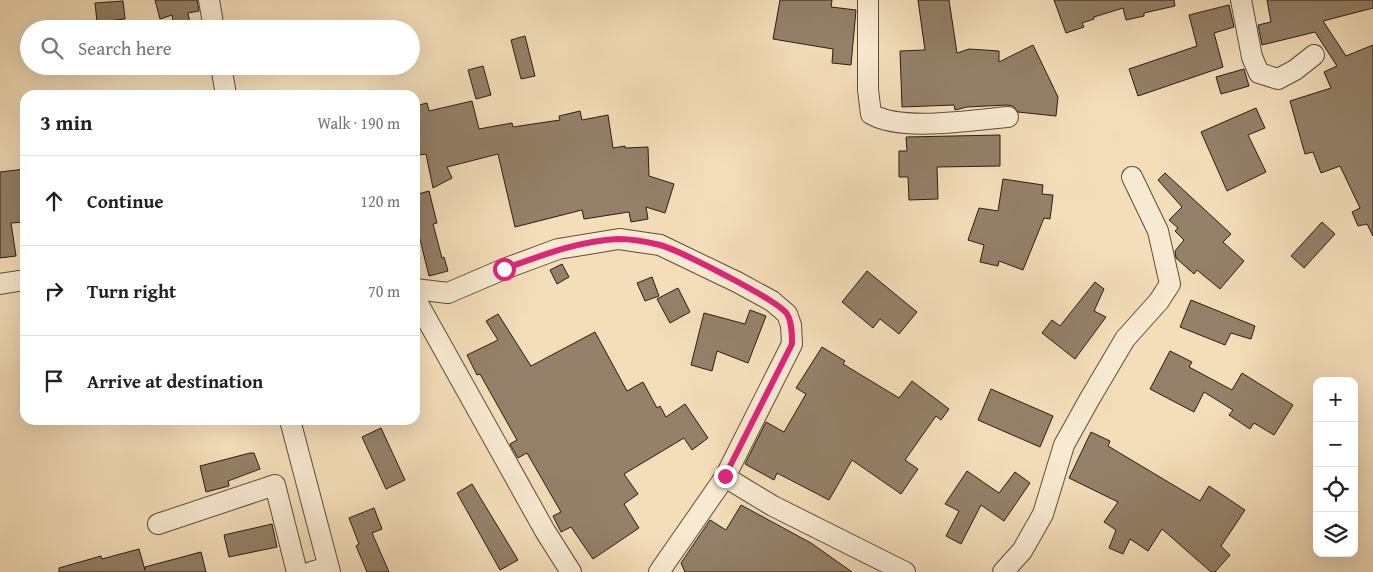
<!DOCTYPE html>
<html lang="en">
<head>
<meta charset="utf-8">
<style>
	body { margin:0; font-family:"Gentium Book Plus",serif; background:#f6f6f6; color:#202124 }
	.controls { position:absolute; right:15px; bottom:15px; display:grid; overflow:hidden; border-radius:10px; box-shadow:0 5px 20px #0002 }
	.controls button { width:45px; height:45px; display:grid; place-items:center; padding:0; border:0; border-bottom:1px solid #e0e0e0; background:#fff; color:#202124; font:25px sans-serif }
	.stop { position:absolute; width:15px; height:15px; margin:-11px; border:4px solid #db2777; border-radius:50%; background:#fff }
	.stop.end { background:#db2777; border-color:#fff; box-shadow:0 1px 5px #0008 }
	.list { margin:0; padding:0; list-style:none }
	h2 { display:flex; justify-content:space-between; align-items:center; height:65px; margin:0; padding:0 20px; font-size:21px }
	h2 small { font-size:16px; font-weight:400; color:#757577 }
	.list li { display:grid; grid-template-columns:32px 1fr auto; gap:15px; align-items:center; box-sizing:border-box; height:90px; padding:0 20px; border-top:1px solid #e0e0e0 }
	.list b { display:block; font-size:19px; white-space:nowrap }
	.list em { font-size:16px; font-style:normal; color:#757577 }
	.icon { flex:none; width:28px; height:28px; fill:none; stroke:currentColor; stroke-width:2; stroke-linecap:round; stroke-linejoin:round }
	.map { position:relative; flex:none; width:1373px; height:572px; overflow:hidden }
	.search { position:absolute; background:#fff; box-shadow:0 5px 20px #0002; left:20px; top:20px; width:400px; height:55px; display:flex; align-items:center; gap:12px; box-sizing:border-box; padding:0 18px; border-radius:28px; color:#757577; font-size:19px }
	.panel { position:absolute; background:#fff; box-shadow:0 5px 20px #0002; left:20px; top:90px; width:400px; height:335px; border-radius:15px }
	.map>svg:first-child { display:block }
	.building { fill:#938169; stroke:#291d12 }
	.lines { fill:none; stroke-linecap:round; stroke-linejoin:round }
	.street-casing { stroke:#5c4d3c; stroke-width:22 }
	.street { stroke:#f8ead2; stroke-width:20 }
	.route { stroke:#db2777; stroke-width:6 }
</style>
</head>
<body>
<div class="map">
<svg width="1373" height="572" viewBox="0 0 1373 572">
	<rect width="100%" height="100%" fill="#f4deba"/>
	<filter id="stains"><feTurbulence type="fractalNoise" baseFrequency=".004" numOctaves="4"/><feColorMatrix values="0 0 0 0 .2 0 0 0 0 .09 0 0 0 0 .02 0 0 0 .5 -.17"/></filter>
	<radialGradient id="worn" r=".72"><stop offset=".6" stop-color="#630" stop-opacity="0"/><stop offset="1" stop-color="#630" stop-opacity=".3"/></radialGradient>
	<!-- building -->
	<g class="building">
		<polygon points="155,0 197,0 199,11 188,13 191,29 174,29 172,15 160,19"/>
		<polygon points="780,0 832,0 831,7 856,10 851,65 832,63 833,49 773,39"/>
		<polygon points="918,0 949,0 957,53 969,49 999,51 999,62 1033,45 1058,97 1056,116 1018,112 1013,106 1007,105 967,107 955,110 954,105 902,107 900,51 925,50"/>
		<polygon points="1054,0 1174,0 1175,6 1144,13 1144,16 1126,20 1123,8 1094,17 1094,19 1082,23 1084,27 1066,33"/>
		<polygon points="1267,0 1373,0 1373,8 1323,21 1346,56 1373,45 1373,236 1367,224 1358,226 1352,212 1360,208 1340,166 1321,173 1313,152 1305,154 1290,101 1331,88 1324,72 1337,66 1315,32 1262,45 1258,25 1271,22"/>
		<polygon points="123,1 125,19 97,22 95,3"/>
		<polygon points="1229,5 1234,27 1214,33 1223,67 1138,96 1129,69 1197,46 1189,15"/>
		<polygon points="525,36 535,76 521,79 511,40"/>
		<polygon points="483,66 491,95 476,99 468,70"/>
		<polygon points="1244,69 1249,86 1221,94 1216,77"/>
		<polygon points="472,101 479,129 512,123 513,127 560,120 559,116 580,111 582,120 608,115 613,148 625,146 625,148 648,147 649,176 674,184 665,213 646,207 648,219 631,222 629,212 584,219 582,210 515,227 498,154 447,167 452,178 433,188 426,154 419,155 415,139 415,106 427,103 429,111"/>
		<polygon points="1256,108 1265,128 1248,135 1266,172 1227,191 1201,132"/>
		<polygon points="1000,135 1000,166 937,167 938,199 909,200 908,177 899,177 899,151 907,151 906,137"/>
		<polygon points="25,169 25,222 11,223 16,256 0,258 0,172"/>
		<polygon points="1165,173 1231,234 1223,242 1244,261 1220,289 1197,270 1194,274 1176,258 1175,251 1184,240 1175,231 1178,228 1169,220 1182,207 1158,180"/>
		<polygon points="1003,179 1043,185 1042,194 1053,195 1050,219 1044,218 1023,270 999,261 998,266 980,262 984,245 968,240 979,208 998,211"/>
		<polygon points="429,191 437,223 433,224 442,258 444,257 448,271 429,276 415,219 415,195"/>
		<polygon points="1322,222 1335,234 1304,268 1291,256"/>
		<polygon points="562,264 569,277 557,284 550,270"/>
		<polygon points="867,271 917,312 899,334 880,319 873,328 842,302"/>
		<polygon points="652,277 659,296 645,301 637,283"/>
		<polygon points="1095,282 1104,289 1094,311 1106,317 1075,359 1042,333 1052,320 1060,326"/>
		<polygon points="678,288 690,312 670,323 657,299"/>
		<polygon points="1191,300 1255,326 1251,339 1231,333 1225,345 1180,327"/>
		<polygon points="750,310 766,316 748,363 717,351 712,371 691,365 704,313 745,324"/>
		<polygon points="498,314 531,366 595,332 627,391 643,382 657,408 660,406 666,417 685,404 708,438 692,450 684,438 624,474 638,494 624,504 639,528 593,559 571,527 561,532 553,516 561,512 527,453 518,458 510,444 517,440 480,374 477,375 467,355 498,340 486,321"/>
		<polygon points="822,347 845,361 843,364 899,398 912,381 949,409 941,420 936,416 905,460 918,469 901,494 852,460 829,500 777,473 774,480 745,464 766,422 784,432 806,394 796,388"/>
		<polygon points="1170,351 1192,362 1189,367 1232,390 1242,373 1293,405 1274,435 1254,423 1250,429 1229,415 1233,410 1204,392 1194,412 1150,389"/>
		<polygon points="991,389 1053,416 1040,447 978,420"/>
		<polygon points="381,428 405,480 386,489 362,437"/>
		<polygon points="1091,432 1110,441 1108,446 1200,501 1209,486 1245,510 1221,546 1230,555 1215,572 1211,572 1162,529 1148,551 1130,539 1123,554 1109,548 1116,530 1104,522 1118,502 1069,478"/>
		<polygon points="250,453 254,453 260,469 228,481 229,486 206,492 200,466"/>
		<polygon points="967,471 999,493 1015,472 1030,483 1004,521 981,505 961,544 946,536 959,511 945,504"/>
		<polygon points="472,484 518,560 500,570 457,493"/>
		<polygon points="741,505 811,543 852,572 685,572 681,563 710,520 726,530"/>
		<polygon points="374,508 382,529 372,533 389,572 367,572 356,546 359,544 349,518"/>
		<polygon points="272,524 277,547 229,557 224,535"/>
		<polygon points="139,549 145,570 145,567 201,552 206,572 59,572 59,568 101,556 102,559"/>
	</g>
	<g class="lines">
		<defs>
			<g id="street">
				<polyline points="209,0 214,29"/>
				<path d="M868 0V90L871 114C901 132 972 120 1008 117"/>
				<polyline points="1241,0 1252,57 1259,73 1278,79 1295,70 1314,55"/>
				<polyline points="221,66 226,95"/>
				<polyline points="0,284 25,280"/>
				<polyline points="415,289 448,293 504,269 558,249 619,239 660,245 737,282 772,301 787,314 791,325 792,344 725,477 659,572"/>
				<polyline points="415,298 545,531 571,572"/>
				<polyline points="290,420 330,572"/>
				<polyline points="725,477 773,506 905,572"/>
				<polyline points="158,524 275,485 297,572"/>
				<polyline points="311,572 328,567"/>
				<polyline points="1003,572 1022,551 1043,514 1064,445 1089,400 1125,339 1159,301 1170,284 1158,231 1132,177"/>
			</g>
		</defs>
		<!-- street casing -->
		<use href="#street" class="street-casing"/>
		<!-- street -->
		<use href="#street" class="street"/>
	</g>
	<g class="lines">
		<!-- route -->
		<path class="route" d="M504 269C540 256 578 241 618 239 630 239 648 242 660 245 678 250 778 300 787 314 792 322 792 334 792 344L725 476"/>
	</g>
	<rect width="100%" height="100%" filter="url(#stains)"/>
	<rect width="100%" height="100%" fill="url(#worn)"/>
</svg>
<div class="controls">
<button>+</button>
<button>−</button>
<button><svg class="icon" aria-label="locate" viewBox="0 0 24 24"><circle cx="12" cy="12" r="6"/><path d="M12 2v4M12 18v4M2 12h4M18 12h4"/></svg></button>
<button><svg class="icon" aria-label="layers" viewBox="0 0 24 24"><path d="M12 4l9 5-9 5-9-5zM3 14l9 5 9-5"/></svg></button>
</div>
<div class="stop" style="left:504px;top:269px"></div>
<div class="stop end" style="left:725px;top:476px"></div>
<div class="search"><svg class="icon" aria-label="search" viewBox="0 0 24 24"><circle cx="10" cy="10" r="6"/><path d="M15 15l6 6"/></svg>Search here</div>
<section class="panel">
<h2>3 min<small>Walk · 190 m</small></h2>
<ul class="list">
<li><svg class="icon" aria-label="ahead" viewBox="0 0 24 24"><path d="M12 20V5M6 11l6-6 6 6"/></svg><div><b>Continue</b></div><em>120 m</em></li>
<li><svg class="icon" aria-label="right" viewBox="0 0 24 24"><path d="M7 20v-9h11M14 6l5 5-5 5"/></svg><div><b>Turn right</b></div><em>70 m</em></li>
<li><svg class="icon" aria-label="arrive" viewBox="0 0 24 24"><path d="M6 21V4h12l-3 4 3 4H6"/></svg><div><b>Arrive at destination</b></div></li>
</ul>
</section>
</div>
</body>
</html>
